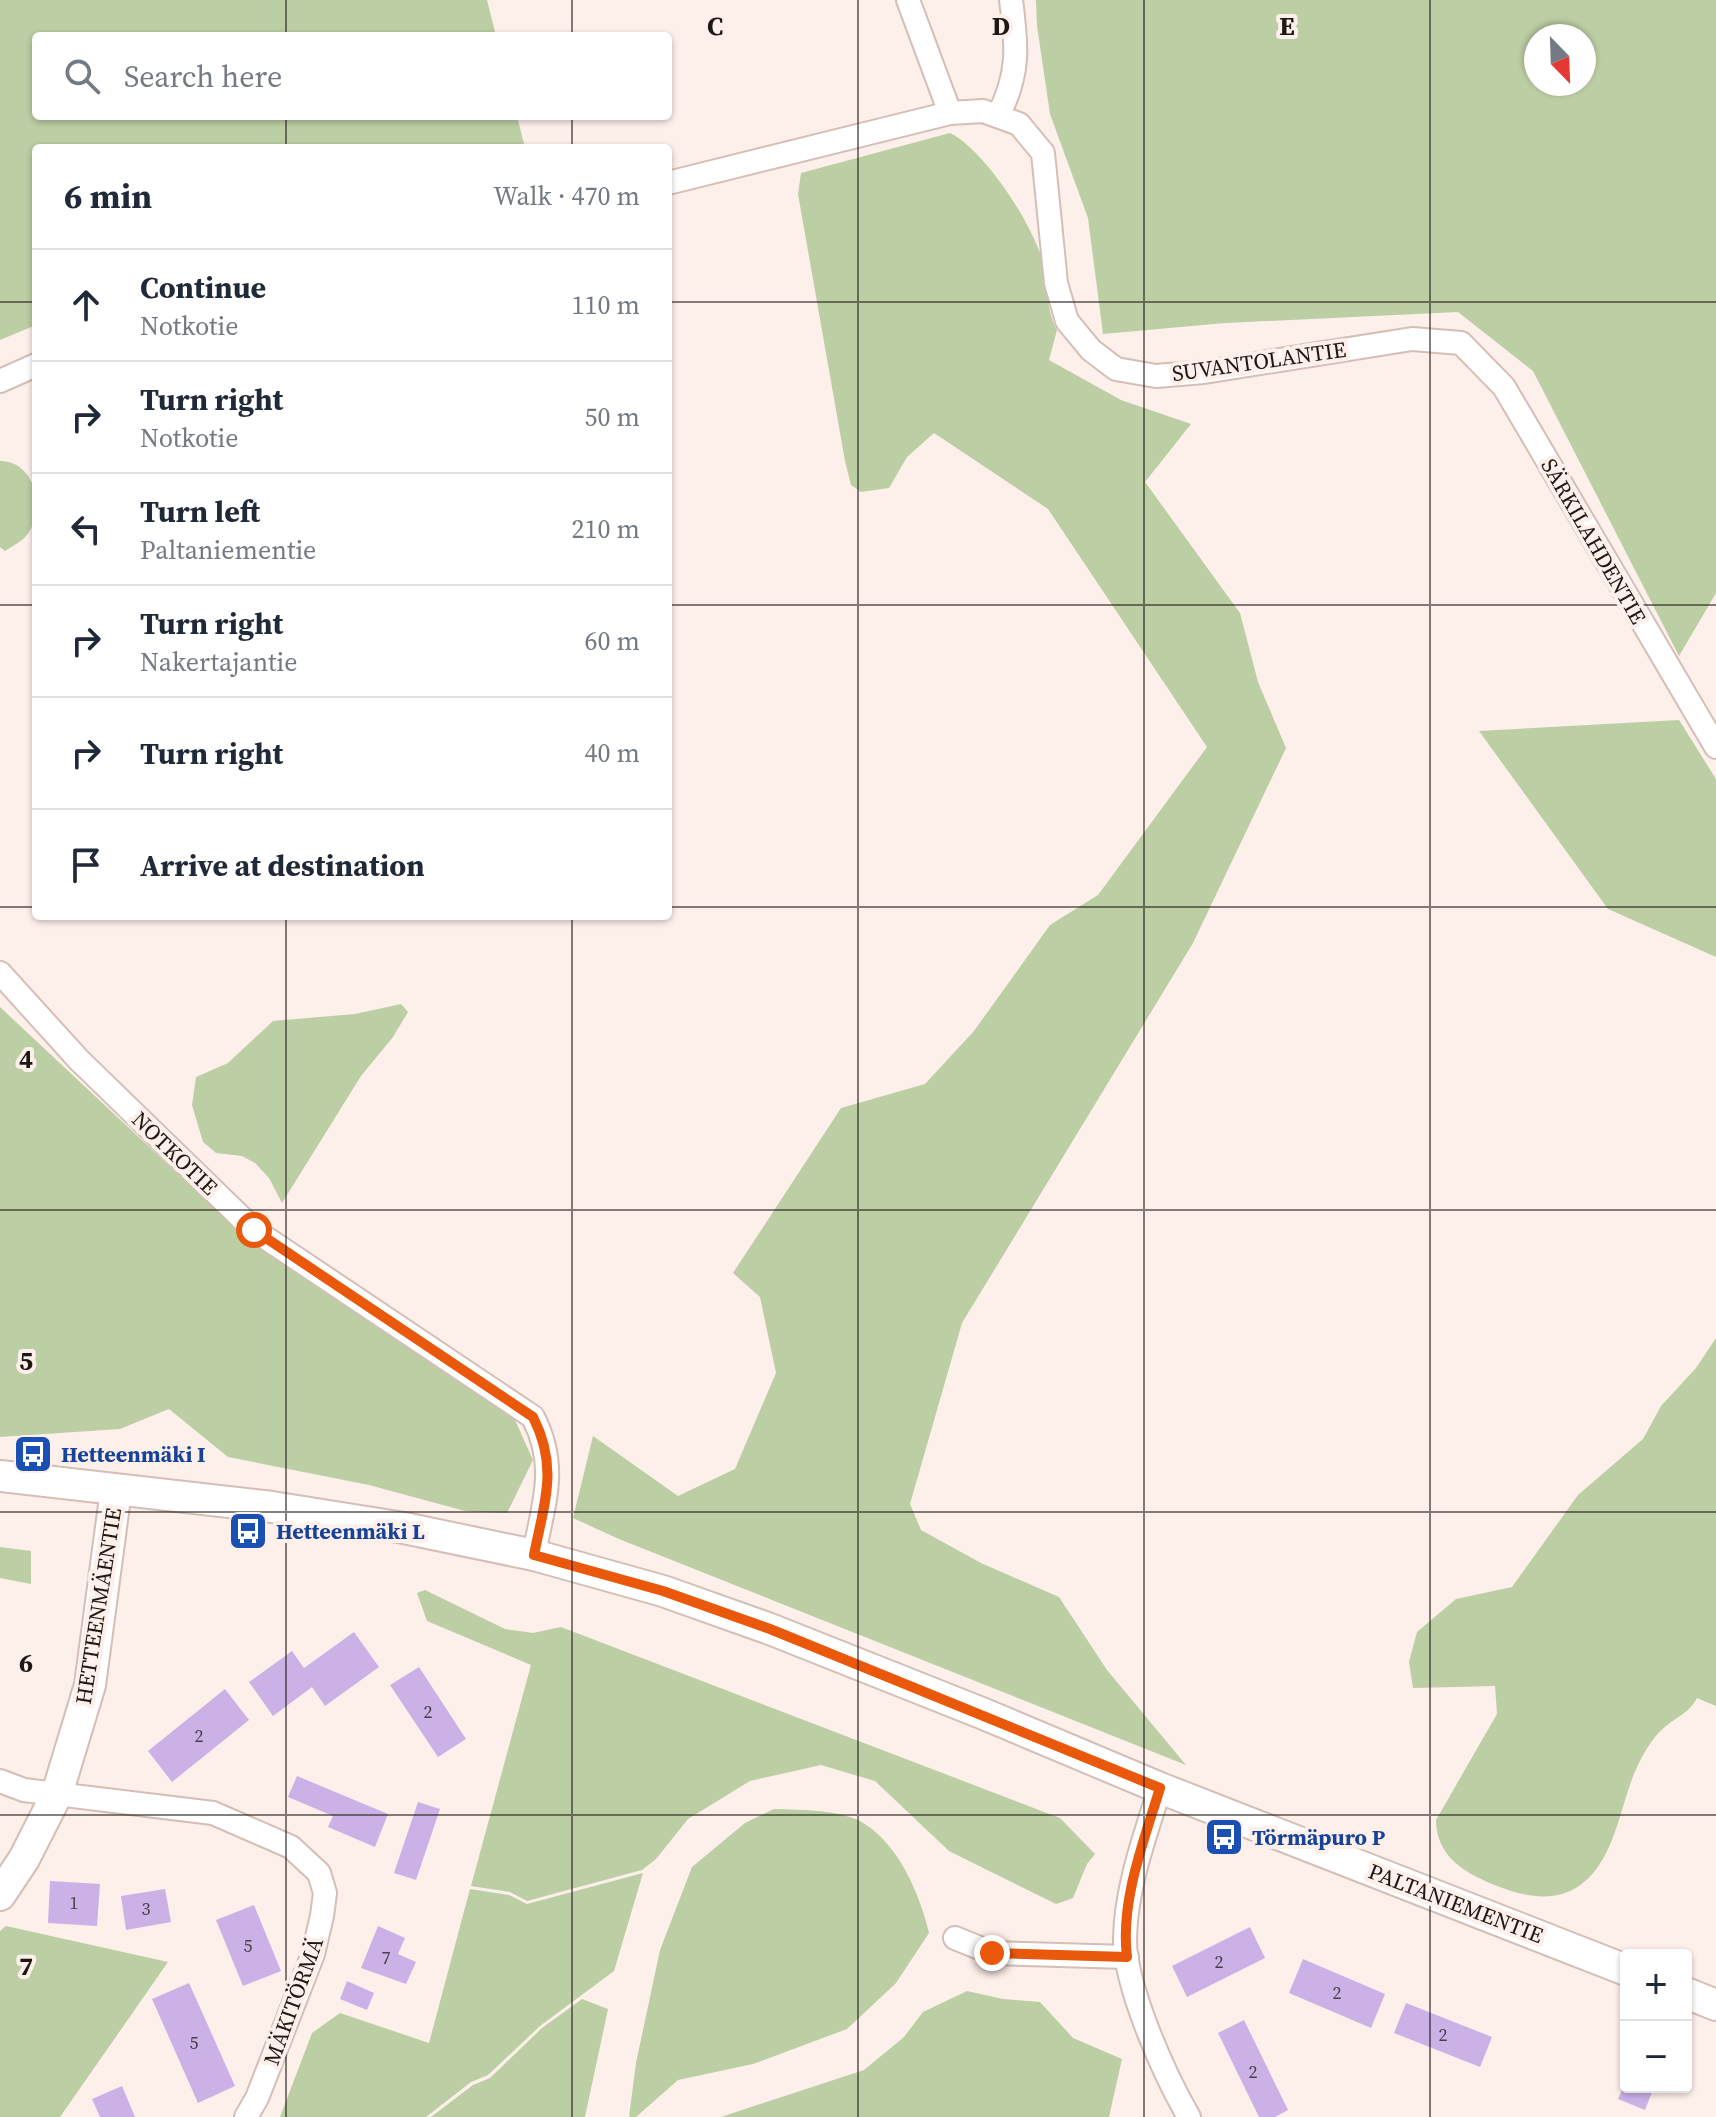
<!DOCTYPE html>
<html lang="en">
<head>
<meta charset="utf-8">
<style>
	body { margin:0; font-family:"Source Serif 4",serif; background:#f2f2f3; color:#1f2937 }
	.controls { position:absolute; right:24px; bottom:24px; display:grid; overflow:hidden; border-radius:8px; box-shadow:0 2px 6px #0004 }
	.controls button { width:72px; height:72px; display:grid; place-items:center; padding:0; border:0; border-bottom:2px solid #e0e1e3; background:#fff; color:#1f2937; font:40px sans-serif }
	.compass { position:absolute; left:1524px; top:24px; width:72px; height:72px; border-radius:50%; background:#fff; box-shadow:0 2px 6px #0004; rotate:157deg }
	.stop { position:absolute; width:24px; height:24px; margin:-18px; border:6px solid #ea580c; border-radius:50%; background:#fff }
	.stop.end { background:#ea580c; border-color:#fff; box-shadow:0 2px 8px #0008 }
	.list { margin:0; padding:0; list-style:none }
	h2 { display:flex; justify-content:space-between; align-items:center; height:104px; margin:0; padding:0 32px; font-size:34px }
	h2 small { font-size:26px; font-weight:400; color:#747a83 }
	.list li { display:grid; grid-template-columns:52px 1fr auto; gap:24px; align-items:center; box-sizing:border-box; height:112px; padding:0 32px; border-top:2px solid #e0e1e3 }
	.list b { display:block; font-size:30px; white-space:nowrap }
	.list p { margin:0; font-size:26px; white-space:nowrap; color:#747a83 }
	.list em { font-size:26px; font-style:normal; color:#747a83 }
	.icon { flex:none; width:44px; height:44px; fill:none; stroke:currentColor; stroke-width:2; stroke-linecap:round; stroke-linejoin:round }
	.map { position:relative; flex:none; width:1716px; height:2117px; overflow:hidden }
	.search { position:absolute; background:#fff; box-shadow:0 2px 6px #0004; left:32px; top:32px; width:640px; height:88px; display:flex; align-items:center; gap:20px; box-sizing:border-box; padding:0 28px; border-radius:8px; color:#747a83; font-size:30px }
	.panel { position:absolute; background:#fff; box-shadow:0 2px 6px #0004; left:32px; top:144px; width:640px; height:776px; border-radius:8px }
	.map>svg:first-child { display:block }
	.green { fill:#bccea4; fill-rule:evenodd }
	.building { fill:#ccb1e7 }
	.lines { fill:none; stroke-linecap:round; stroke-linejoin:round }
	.street-casing { stroke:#d4beb5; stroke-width:26 }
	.secondary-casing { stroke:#d4beb5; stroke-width:34 }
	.street { stroke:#fff; stroke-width:22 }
	.secondary { stroke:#fff; stroke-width:30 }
	.route { stroke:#ea580c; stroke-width:10 }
	.grid { fill:none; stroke:#1e1713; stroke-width:2; stroke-opacity:0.55 }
	.labels { text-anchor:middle; stroke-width:8; stroke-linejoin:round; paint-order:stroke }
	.number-label { font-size:18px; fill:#4a3e48 }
	.street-label { font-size:22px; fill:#1e1713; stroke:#fdefea }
	.transit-label { font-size:22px; font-weight:bold; fill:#164399; stroke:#fdefea; text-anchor:start }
	.grid-label { font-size:26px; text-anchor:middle; font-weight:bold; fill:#1e1713; stroke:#fdefea; stroke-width:8; stroke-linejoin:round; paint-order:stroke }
</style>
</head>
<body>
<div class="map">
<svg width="1716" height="2117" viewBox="0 0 1716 2117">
	<rect width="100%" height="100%" fill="#fdefea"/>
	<!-- green -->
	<g class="green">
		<polygon points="0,0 487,0 496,36 36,36 36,116 517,116 525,148 36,148 36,325 0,340"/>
		<path d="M1036 0H1716V593L1679 656 1533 371 1458 312 1225 323 1103 334 1088 218 1050 114 1037 26ZM1536 36H1584V84H1536Z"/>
		<path d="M950 133C984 149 1034 226 1043 263 1049 286 1045 308 1057 330L1049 360 1121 400 1191 424 1145 482 1240 613 1258 682 1286 748 1193 943 962 1323 910 1504 921 1530 981 1563 1059 1597 1107 1670 1186 1765 619 1539 573 1518 593 1436 678 1496 735 1469 776 1373 760 1297 733 1273 841 1108 925 1084 974 1031 1050 925 1098 895 1207 747 1048 509 934 433 907 457 889 488 861 492 851 485 845 461 798 194 801 173Z"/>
		<path d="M0 461C36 461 47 512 26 536 21 542 11 547 5 551L0 547Z"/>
		<polygon points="1679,720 1716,779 1716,957 1608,909 1479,731"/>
		<polygon points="401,1004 408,1012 393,1037 361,1076 282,1203 269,1178 255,1163 242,1156 216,1153 203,1142 192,1105 196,1077 228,1063 273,1021 355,1014"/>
		<polygon points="0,1007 256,1247 307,1277 515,1420 533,1460 507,1513 465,1511 369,1485 228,1457 169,1409 120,1429 0,1437"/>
		<path d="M1716 1338V1706L1697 1698C1690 1712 1678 1716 1666 1726 1658 1732 1651 1742 1646 1750 1627 1780 1623 1816 1609 1847 1581 1909 1534 1904 1481 1879 1455 1867 1436 1849 1436 1820L1497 1714 1495 1686 1413 1688 1409 1662 1417 1632 1456 1599 1512 1587 1578 1495 1643 1439 1661 1406 1696 1368Z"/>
		<polygon points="0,1547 31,1551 31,1584 0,1578"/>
		<polygon points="425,1590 505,1629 533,1633 561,1627 1060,1818 1095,1854 1087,1864 1073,1898 1056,1904 949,1851 875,1781 821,1765 750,1781 688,1819 656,1859 642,1870 527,1901 510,1892 471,1886 531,1665 427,1621 417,1593"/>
		<path d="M774 1809C800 1810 842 1809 865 1824 900 1847 920 1895 929 1933L896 1983 847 2029 753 2064 678 2080 636 2117H629L636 2063 660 1950 692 1867 745 1823Z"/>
		<polygon points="643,1873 614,1971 540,2026 488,2075 471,2082 426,2117 280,2117 312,2033 340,2013 429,2043 470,1889 509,1895 527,1904"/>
		<polygon points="6,1926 168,1962 60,2117 0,2117 0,1931"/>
		<polygon points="967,1991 1003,1999 1040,2002 1073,2038 1122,2059 1109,2117 721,2117 864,2070 904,2037 923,2012"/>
		<polygon points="582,1999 608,2009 585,2117 431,2117 473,2085 490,2078 542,2028"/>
	</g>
	<!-- building -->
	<g class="building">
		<polygon points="354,1632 379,1667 325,1706 312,1687 273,1716 249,1682 292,1651 304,1668"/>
		<polygon points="419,1667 466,1739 438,1757 390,1685"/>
		<polygon points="225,1689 249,1720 172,1782 148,1751"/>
		<polygon points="297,1776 388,1814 375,1847 328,1827 333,1816 288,1797"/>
		<polygon points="418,1802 440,1809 416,1880 394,1873"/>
		<polygon points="50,1881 100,1884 97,1926 48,1923"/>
		<polygon points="165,1889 171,1922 126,1930 121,1896"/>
		<polygon points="254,1905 281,1971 243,1986 216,1920"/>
		<polygon points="378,1926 405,1938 398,1954 416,1962 406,1984 361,1968"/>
		<polygon points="1250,1927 1265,1958 1187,1997 1172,1966"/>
		<polygon points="1303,1959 1385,1994 1371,2028 1289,1993"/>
		<polygon points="347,1981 374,1993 367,2010 340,1999"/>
		<polygon points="189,1983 235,2086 198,2103 152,1999"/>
		<polygon points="1406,2003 1492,2037 1480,2067 1394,2033"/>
		<polygon points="1244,2020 1288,2110 1275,2117 1259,2117 1218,2033"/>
		<polygon points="1626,2081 1626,2087 1654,2087 1645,2110 1618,2099"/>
		<polygon points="122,2086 135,2117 100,2117 92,2099"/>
	</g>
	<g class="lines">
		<defs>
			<g id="street">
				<polyline points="908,0 950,113"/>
				<path d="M998 116C1020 73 1017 46 1011 0"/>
				<polyline points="668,183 950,113 983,111 1019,124 1043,153 1056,283 1067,321 1091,350 1116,369 1156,376 1204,372 1412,339 1461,343 1504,387 1716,747"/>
				<polyline points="0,381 36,365"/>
				<path d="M0 973 79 1060 254 1230 533 1417C559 1468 543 1503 534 1555"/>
				<polyline points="0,1781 24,1790 213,1813 291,1847 319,1873 325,1893 322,1916 313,1954 257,2098 246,2117"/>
				<path d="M1160 1788C1145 1836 1126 1887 1125 1938 1124 1985 1165 2076 1189 2117"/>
				<polyline points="955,1938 992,1953 1127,1957"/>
			</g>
			<g id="secondary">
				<polyline points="0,1476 272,1507 404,1528 534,1555 663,1591 770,1629 984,1714 1160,1788 1626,1970"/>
				<polyline points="0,1895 24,1859 57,1794 90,1685 116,1490"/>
				<polyline points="1686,1993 1716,2005"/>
			</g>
		</defs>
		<!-- street casing -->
		<use href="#street" class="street-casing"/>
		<!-- secondary casing -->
		<use href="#secondary" class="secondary-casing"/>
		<!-- street -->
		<use href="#street" class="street"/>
		<!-- secondary -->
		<use href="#secondary" class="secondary"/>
	</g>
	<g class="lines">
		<!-- route -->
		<path class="route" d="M254 1230 533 1417C559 1468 544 1503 534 1555L663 1591 770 1629 1160 1788C1144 1841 1120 1901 1127 1957L992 1953"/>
	</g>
	<!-- grid -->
	<path class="grid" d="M286 0V36M572 0V36M858 0V2117M1144 0V2117M1430 0V2117M286 116V148M572 116V148M0 302H36M668 302H1716M0 605H36M668 605H1716M0 907H36M668 907H1716M286 916V2117M572 916V2117M0 1210H1716M0 1512H1716M0 1815H1716"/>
	<!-- icons -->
	<defs>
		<symbol id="bus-square" viewBox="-11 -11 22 22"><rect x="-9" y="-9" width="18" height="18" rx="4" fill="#1a4fb4" stroke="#fdefea"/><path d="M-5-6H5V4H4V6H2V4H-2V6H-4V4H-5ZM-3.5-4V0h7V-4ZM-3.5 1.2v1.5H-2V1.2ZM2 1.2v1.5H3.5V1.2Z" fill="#fff"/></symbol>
	</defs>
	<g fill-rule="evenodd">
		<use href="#bus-square" x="11" y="1432" width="44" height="44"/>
		<use href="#bus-square" x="226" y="1509" width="44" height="44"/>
		<use href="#bus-square" x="1202" y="1815" width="44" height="44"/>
	</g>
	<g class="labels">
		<!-- number labels -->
		<g class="number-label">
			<text x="428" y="1718">2</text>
			<text x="199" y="1742">2</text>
			<text x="74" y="1909">1</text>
			<text x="146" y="1915">3</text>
			<text x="248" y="1952">5</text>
			<text x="386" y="1964">7</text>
			<text x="1219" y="1968">2</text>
			<text x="1337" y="1999">2</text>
			<text x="1443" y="2041">2</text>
			<text x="194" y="2049">5</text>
			<text x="1253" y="2078">2</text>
		</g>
		<!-- street labels -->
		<g class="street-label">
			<text transform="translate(1259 361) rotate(-8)" y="8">SUVANTOLANTIE</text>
			<text transform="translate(1594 541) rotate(60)" y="8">SÄRKILAHDENTIE</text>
			<text transform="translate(175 1153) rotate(44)" y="8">NOTKOTIE</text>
			<text transform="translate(98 1606) rotate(-81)" y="8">HETTEENMÄENTIE</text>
			<text transform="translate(1456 1903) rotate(21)" y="8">PALTANIEMENTIE</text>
			<text transform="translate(293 2001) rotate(-70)" y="8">MÄKITÖRMÄ</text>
		</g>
		<!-- transit labels -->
		<g class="transit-label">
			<text x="61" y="1462">Hetteenmäki I</text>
			<text x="276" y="1539">Hetteenmäki L</text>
			<text x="1252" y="1845">Törmäpuro P</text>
		</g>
	</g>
	<g class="grid-label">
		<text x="715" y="35">C</text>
		<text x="1001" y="35">D</text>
		<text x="1287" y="35">E</text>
		<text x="26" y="1068">4</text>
		<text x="26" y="1370">5</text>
		<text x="26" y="1672">6</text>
		<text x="26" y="1975">7</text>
	</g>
</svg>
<div class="controls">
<button>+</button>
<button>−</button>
</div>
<svg class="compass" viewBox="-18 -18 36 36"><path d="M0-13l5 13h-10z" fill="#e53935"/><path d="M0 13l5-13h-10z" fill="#747a83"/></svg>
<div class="stop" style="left:254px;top:1230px"></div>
<div class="stop end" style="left:992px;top:1953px"></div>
<div class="search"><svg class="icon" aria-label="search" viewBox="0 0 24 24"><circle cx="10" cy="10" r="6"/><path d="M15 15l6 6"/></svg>Search here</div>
<section class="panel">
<h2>6 min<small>Walk · 470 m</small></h2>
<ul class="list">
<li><svg class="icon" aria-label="ahead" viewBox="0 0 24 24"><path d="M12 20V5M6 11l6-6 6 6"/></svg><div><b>Continue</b><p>Notkotie</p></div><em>110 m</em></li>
<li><svg class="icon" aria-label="right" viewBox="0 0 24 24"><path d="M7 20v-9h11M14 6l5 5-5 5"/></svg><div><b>Turn right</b><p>Notkotie</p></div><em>50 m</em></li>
<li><svg class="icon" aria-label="left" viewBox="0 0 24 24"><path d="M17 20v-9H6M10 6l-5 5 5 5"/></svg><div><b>Turn left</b><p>Paltaniementie</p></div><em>210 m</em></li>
<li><svg class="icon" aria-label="right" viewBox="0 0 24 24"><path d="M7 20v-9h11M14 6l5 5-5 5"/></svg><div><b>Turn right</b><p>Nakertajantie</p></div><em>60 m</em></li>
<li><svg class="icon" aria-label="right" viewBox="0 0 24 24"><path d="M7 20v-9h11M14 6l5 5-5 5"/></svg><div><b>Turn right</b></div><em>40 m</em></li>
<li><svg class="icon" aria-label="arrive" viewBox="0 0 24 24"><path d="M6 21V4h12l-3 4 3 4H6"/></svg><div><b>Arrive at destination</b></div></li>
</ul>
</section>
</div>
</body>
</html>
